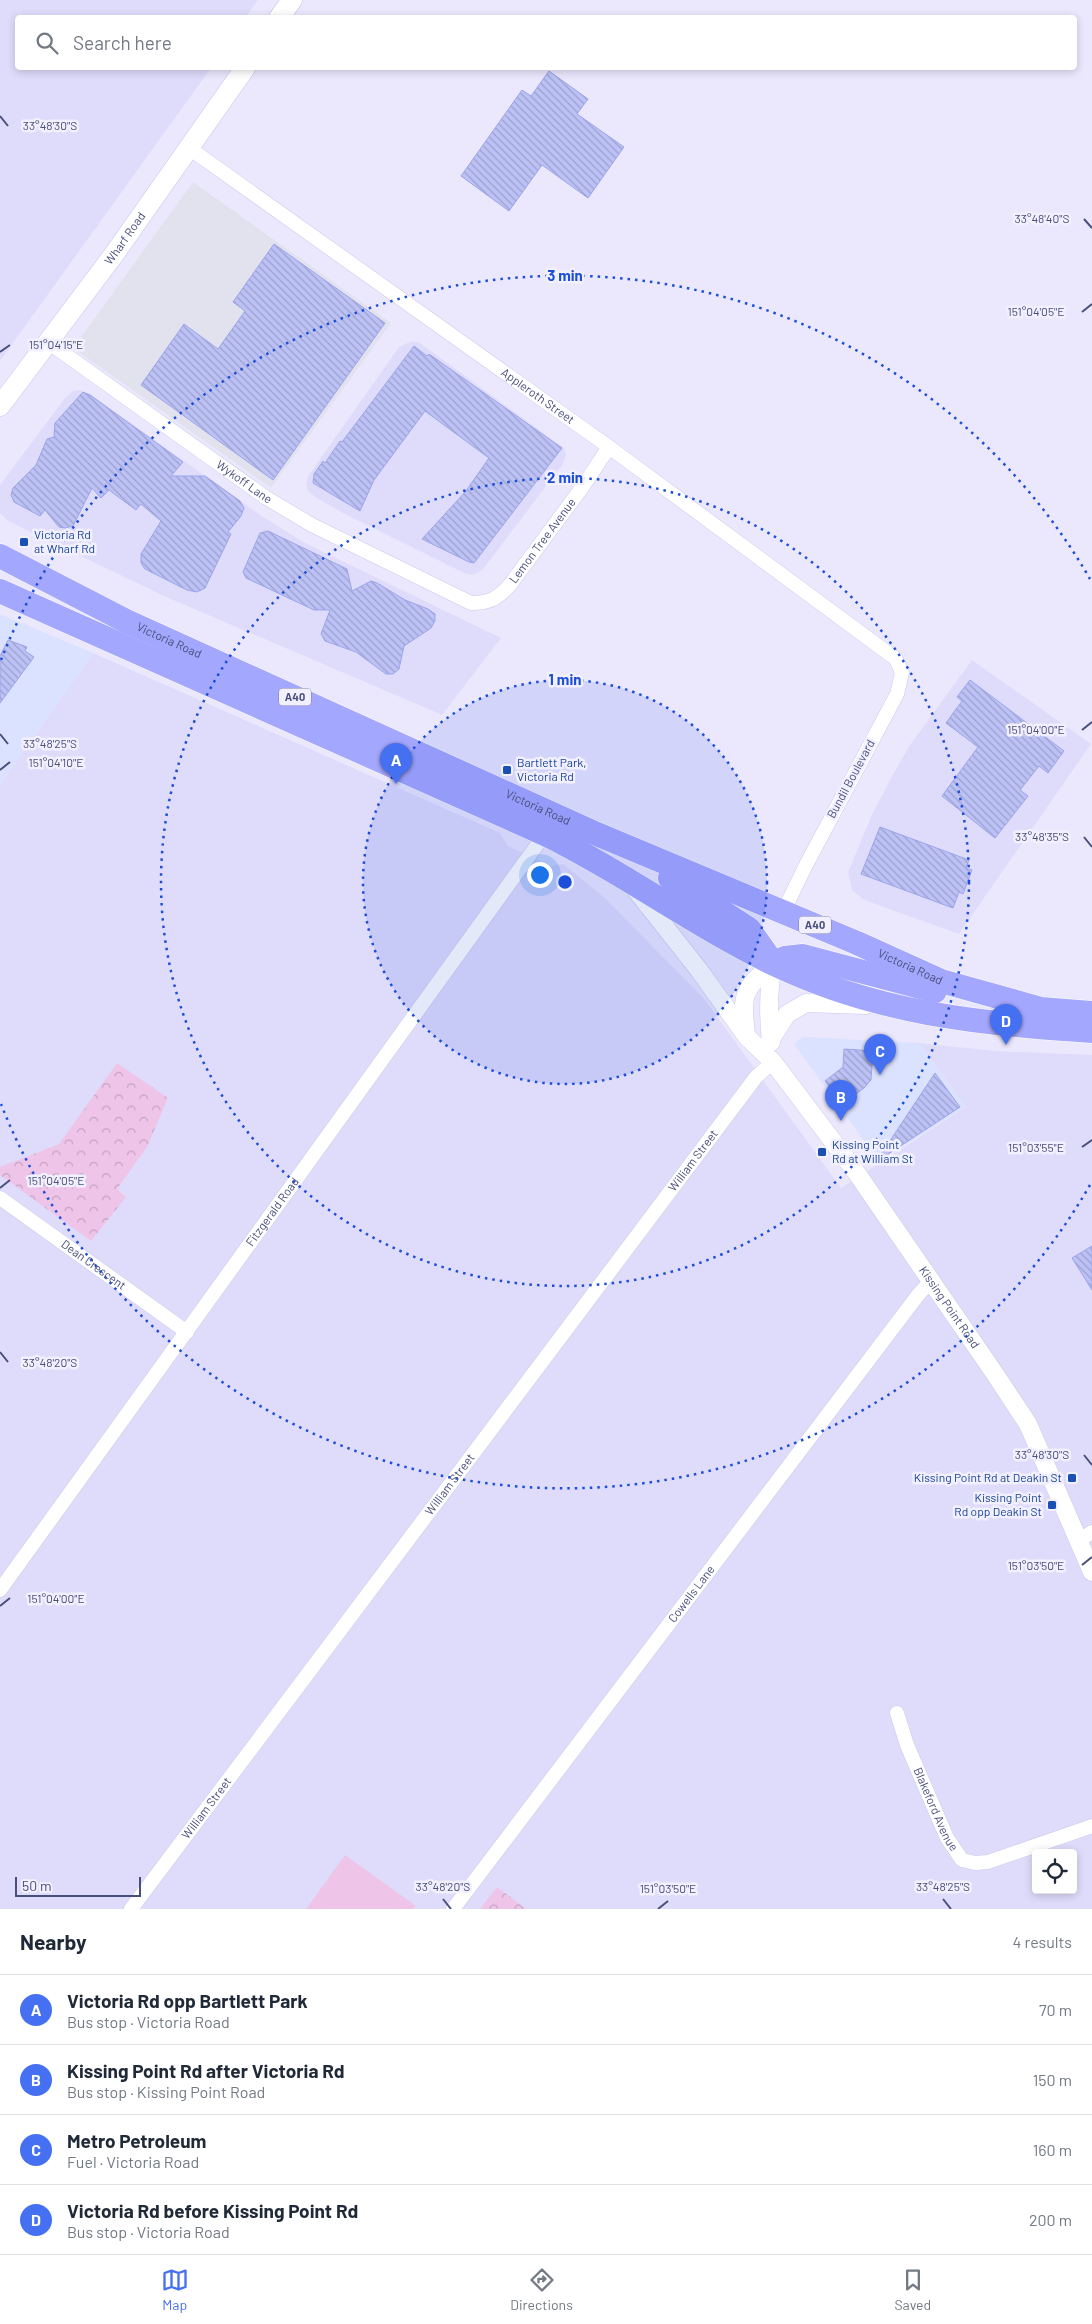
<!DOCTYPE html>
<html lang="en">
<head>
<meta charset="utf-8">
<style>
	body { margin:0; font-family:Barlow,sans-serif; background:#f6f6f7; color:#1f2937 }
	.controls { position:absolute; right:15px; bottom:15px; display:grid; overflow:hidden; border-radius:5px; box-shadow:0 2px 8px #0003 }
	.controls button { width:45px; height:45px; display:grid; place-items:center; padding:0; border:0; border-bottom:1px solid #e0e1e3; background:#fff; color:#1f2937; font:25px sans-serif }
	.scale { position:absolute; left:15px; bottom:12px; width:126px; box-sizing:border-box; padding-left:5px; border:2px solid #494f7b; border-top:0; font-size:14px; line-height:18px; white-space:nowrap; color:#494f7b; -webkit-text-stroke:4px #f2f0ff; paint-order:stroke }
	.you { position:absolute; left:539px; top:874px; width:18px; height:18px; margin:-12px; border:4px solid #fff; border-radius:50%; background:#1a73e8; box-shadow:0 0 0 8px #1a73e833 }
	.badge { display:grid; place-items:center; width:32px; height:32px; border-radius:50%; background:#4570f1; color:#fff; font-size:16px; font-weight:700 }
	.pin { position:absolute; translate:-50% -41px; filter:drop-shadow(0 1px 2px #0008) }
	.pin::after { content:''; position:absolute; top:26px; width:18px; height:15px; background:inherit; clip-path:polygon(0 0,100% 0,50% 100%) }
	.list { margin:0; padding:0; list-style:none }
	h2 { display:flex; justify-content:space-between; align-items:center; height:65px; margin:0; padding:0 20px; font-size:21px }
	h2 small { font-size:16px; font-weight:400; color:#747a83 }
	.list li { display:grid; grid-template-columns:32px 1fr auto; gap:15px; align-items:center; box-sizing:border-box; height:70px; padding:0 20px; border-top:1px solid #e0e1e3 }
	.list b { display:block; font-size:19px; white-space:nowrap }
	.list p { margin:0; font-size:16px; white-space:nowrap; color:#747a83 }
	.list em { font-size:16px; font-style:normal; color:#747a83 }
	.icon { flex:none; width:28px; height:28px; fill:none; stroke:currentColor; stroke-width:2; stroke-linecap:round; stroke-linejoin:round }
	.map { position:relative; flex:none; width:1092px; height:1909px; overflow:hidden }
	.search { position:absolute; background:#fff; box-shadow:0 2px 8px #0003; left:15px; right:15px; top:15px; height:55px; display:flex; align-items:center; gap:12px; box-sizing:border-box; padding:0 18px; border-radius:5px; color:#747a83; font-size:19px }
	.sheet { height:345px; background:#fff }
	nav { display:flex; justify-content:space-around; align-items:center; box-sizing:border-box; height:70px; border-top:1px solid #e0e1e3; background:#fff; font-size:14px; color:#747a83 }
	nav a { display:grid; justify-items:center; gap:2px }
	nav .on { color:#4570f1 }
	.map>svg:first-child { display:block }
	.residential { fill:#dfdcfb; fill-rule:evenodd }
	.commercial { fill:#dbe2ff }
	.industrial { fill:#e2e2ef }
	.park { fill:url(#park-crowns) }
	.pitch { fill:#eec5e9 }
	.building { fill:url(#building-back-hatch); stroke:#9ca4ea }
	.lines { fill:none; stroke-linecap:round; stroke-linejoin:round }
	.minor-casing { stroke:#cacaeb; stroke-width:15 }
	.tertiary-casing { stroke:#cacaeb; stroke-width:19 }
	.secondary-casing { stroke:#c2c2ec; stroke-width:21 }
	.trunk-casing { stroke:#fff; stroke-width:25 }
	.minor { stroke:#fff; stroke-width:14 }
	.tertiary { stroke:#fff; stroke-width:18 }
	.secondary { stroke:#fff; stroke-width:20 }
	.trunk { stroke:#a4a7fe; stroke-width:24 }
	.ticks { fill:none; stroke:#494f7b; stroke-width:2 }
	.ring { fill:none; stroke:#1d4ed8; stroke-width:2.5; stroke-dasharray:2.5 5 }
	.transit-dot { fill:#1a4fb4; stroke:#f2f0ff; stroke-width:2 }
	.labels { text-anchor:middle; stroke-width:5; stroke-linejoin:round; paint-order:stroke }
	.shield { fill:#f2f0ff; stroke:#7c7fa3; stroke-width:1 }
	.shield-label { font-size:11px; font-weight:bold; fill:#494f7b }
	.street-label { font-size:12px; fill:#494f7b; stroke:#f2f0ff }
	.transit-label { font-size:12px; fill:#164399; stroke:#f2f0ff; text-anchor:start }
	.ticks-label { font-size:12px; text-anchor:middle; fill:#494f7b; stroke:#f2f0ff; stroke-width:5; stroke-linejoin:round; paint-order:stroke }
	.centre { fill:#1d4ed8; stroke:#f2f0ff; stroke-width:2.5 }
	.ring-label { font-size:15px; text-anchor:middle; font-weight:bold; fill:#1d4ed8; stroke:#f2f0ff; stroke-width:5; stroke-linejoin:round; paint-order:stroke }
</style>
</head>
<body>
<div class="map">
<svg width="1092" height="1909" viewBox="0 0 1092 1909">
	<defs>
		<pattern id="park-crowns" width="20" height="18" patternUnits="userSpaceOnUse" patternTransform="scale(1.25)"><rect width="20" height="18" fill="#eec5e9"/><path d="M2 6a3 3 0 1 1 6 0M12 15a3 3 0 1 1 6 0" fill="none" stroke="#c3a2c2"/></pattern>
		<pattern id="building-back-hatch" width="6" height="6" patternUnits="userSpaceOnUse" patternTransform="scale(1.25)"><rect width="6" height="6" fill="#bdc2f6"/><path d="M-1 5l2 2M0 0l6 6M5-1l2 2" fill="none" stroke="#9ca0cc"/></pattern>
	</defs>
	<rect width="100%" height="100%" fill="#ebe8fe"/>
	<!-- residential -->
	<g class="residential">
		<polygon points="0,0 258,0 246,17 18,18 18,68 211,68 0,361"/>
		<polygon points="412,341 420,343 564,448 566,456 562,465 484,568 478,573 470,575 462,572 343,513 315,497 308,491 306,484 308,476 399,347"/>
		<polygon points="80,390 90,394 263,517 305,543 501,638 442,715 164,596 8,521 0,513 0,485 65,398 73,391"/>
		<path d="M93 653 500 833 508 846 551 866 563 864 606 899 705 1000 841 1188 966 1107 919 1043 995 1051 1092 1055V1909H0V785ZM1036 1853H1073V1890H1036Z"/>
		<polygon points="972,660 1091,744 959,934 864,900 852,890 848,872 871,817 891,778 910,745"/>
	</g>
	<!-- commercial -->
	<g class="commercial">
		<polygon points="0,614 93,653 0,785"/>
		<polygon points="803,1037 919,1043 966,1107 879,1161 794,1044"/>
	</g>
	<!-- industrial -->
	<polygon class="industrial" points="193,182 391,323 271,488 73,348"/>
	<!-- park -->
	<g class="park">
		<polygon points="117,1063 168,1098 147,1147 117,1189 126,1197 91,1241 0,1175 0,1167 59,1144"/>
		<polygon points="497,1887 526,1909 480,1909"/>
	</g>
	<!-- pitch -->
	<polygon class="pitch" points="345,1855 416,1906 413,1909 306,1909"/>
	<!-- building -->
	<g class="building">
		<polygon points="549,71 588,99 577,114 624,147 588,198 542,165 509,211 461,176 522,90 531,96"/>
		<polygon points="274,244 385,323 273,480 141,385 184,324 218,349 245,311 233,302"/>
		<polygon points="414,346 427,356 429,354 562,448 474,563 469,562 422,539 466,491 489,458 425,411 374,480 360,511 313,483 314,474 323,461 325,463 340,441 342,442"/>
		<polygon points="83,392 90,395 183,462 171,476 205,476 240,501 244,508 241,516 228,532 231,534 205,588 197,592 187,590 145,569 141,563 141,554 161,521 141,504 136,510 109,490 101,498 92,488 73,526 65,528 59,527 45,510 40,516 14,502 11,495 13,488 36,465 47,439 54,437 55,423"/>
		<polygon points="268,531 347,569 352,591 371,581 377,583 405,600 428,609 435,614 435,621 431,628 404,646 399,669 393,674 386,674 356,652 325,641 321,634 330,610 314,610 246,578 243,572 260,533"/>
		<polygon points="8,640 27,647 25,651 34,657 0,703 0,656"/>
		<polygon points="970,680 1064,751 1048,773 1039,766 1020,790 1028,796 995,838 942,796 978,747 946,723 962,701 957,697"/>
		<polygon points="880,827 969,860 966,868 972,870 963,894 959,892 953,908 861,874"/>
		<polygon points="844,1049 873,1051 871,1080 864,1088 842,1104 825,1081 843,1067"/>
		<polygon points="935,1073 960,1107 876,1162"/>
		<polygon points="1092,1246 1092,1290 1072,1258"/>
	</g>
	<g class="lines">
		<defs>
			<g id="minor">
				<path id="s1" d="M189 148 609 447 896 659 902 673 897 694 806 865 783 912"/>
				<path id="s2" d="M48 342 265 497 312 525 471 603C489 603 497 599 509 586L581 489 609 447"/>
				<path id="s3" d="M0 1198 187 1332"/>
				<polyline points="1079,1540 1092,1532"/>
				<path id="s4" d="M0 1590 545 834"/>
				<path id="s5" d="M897 1713 907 1745 947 1838 962 1860 975 1863 988 1862 1092 1826"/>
				<path id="s6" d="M131 1909 756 1077 773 1062"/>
				<path id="s7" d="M453 1909 918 1295 931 1281"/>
			</g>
			<g id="tertiary">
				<path id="s8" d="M635 889 699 970 747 1037 773 1062 856 1172 995 1374 1028 1424 1092 1572"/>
				<path d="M746 1034C741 994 743 990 773 963"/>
				<polyline points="771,1039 787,1014 806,1003 866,1005"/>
				<path d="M771 1042C768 1014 768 991 773 963"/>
			</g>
			<g id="secondary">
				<polyline points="279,18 292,0"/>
				<path id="s9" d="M0 406 115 253 245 68"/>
			</g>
			<g id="trunk">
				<path id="s10" d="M0 556 126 621 592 832 857 943 941 981 1041 1009 1092 1013"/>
				<path d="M0 591 545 834C623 872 694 925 772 963 875 1013 980 1024 1092 1031"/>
				<polyline points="670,878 749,929 770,959"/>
				<polyline points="773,963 785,958 803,956 935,991"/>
			</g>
		</defs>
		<!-- minor casing -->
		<use href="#minor" class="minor-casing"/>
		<!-- tertiary casing -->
		<use href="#tertiary" class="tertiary-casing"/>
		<!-- secondary casing -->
		<use href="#secondary" class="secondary-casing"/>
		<!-- trunk casing -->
		<use href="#trunk" class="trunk-casing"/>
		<!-- minor -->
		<use href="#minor" class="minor"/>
		<!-- tertiary -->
		<use href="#tertiary" class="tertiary"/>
		<!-- secondary -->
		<use href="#secondary" class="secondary"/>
		<!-- trunk -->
		<use href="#trunk" class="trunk"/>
	</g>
	<!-- ticks -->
	<path class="ticks" d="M0 116 8 126M1084 219 1092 228M1082 312 1092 304M0 352 10 345M1082 730 1092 722M0 734 8 744M0 770 10 762M1084 837 1092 847M1082 1147 1092 1140M0 1188 10 1180M0 1352 8 1362M1084 1455 1092 1465M1082 1565 1092 1557M0 1606 10 1598M443 1899 451 1909M943 1899 951 1909M658 1909 668 1901"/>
	<!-- distance rings -->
	<circle cx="565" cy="882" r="202" fill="#1d4ed8" fill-opacity=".12"/>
	<g class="ring">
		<circle cx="565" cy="882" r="202"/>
		<circle cx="565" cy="882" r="404"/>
		<path d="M1090 1185A606 606 0 0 1 1 1104M1 660A606 606 0 0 1 1090 579"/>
	</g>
	<!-- markers -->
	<g class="transit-dot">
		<rect x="19" y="537" width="10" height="10" rx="2.5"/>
		<rect x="502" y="765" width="10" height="10" rx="2.5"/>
		<rect x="817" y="1147" width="10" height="10" rx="2.5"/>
		<rect x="1067" y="1473" width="10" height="10" rx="2.5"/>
		<rect x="1047" y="1500" width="10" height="10" rx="2.5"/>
	</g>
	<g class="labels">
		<!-- shield labels -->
		<g class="shield">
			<rect x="279" y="688.5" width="32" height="17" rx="4"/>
			<rect x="799" y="916.5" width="32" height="17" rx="4"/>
		</g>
		<g class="shield-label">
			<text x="295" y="701">A40</text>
			<text x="815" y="929">A40</text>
		</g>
		<!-- street labels -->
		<g class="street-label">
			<text dy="4" stroke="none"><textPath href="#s9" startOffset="209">Wharf Road</textPath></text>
			<text dy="4" stroke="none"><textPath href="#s1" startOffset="428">Appleroth Street</textPath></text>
			<text dy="4" stroke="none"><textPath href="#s2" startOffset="241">Wykoff Lane</textPath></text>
			<text dy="4" stroke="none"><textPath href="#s2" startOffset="598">Lemon Tree Avenue</textPath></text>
			<text dy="4" stroke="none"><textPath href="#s10" startOffset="189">Victoria Road</textPath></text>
			<text transform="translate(851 779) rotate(-62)" y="4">Bundil Boulevard</text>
			<text dy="4" stroke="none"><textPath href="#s10" startOffset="594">Victoria Road</textPath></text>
			<text dy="4" stroke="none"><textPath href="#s10" startOffset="999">Victoria Road</textPath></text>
			<text dy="4" stroke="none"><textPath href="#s6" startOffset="936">William Street</textPath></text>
			<text dy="4" stroke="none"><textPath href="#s4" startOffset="466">Fitzgerald Road</textPath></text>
			<text dy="4" stroke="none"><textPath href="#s3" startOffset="115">Dean Crescent</textPath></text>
			<text dy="4" stroke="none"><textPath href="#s8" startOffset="524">Kissing Point Road</textPath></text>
			<text dy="4" stroke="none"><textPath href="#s6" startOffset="531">William Street</textPath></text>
			<text dy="4" stroke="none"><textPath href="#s7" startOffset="395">Cowells Lane</textPath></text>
			<text dy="4" stroke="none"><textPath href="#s6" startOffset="126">William Street</textPath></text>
			<text dy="4" stroke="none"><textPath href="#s5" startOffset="104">Blakeford Avenue</textPath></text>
		</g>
		<!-- transit labels -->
		<g class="transit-label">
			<text x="34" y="539">Victoria Rd<tspan x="34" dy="14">at Wharf Rd</tspan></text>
			<text x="517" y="767">Bartlett Park,<tspan x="517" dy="14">Victoria Rd</tspan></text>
			<text x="832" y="1149">Kissing Point<tspan x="832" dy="14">Rd at William St</tspan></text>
			<text x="1062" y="1482" text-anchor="end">Kissing Point Rd at Deakin St</text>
			<text x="1042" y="1502" text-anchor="end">Kissing Point<tspan x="1042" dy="14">Rd opp Deakin St</tspan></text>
		</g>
	</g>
	<g class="ticks-label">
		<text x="50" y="130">33°48'30"S</text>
		<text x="1042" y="223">33°48'40"S</text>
		<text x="1036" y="316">151°04'05"E</text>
		<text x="56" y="349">151°04'15"E</text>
		<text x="1036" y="734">151°04'00"E</text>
		<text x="50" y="748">33°48'25"S</text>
		<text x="56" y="767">151°04'10"E</text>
		<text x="1042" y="841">33°48'35"S</text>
		<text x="1036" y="1152">151°03'55"E</text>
		<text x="56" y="1185">151°04'05"E</text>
		<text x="50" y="1367">33°48'20"S</text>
		<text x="1042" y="1459">33°48'30"S</text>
		<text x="1036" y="1570">151°03'50"E</text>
		<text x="56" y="1603">151°04'00"E</text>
		<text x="443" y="1891">33°48'20"S</text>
		<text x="943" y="1891">33°48'25"S</text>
		<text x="668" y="1893">151°03'50"E</text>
	</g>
	<circle cx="565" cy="882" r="8" class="centre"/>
	<g class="ring-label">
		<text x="565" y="281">3 min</text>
		<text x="565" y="483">2 min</text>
		<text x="565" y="685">1 min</text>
	</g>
</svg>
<div class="controls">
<button><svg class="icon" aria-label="locate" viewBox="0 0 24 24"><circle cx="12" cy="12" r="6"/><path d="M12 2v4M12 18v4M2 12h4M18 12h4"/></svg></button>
</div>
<div class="scale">50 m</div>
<div class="you"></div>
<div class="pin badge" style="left:396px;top:784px">A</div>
<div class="pin badge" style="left:841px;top:1121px">B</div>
<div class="pin badge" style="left:880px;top:1075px">C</div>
<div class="pin badge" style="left:1006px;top:1045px">D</div>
<div class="search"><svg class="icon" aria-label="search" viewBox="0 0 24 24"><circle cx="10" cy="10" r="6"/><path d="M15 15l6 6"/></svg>Search here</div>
</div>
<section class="sheet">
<h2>Nearby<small>4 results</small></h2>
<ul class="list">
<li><span class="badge">A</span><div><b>Victoria Rd opp Bartlett Park</b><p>Bus stop · Victoria Road</p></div><em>70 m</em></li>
<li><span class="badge">B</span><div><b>Kissing Point Rd after Victoria Rd</b><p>Bus stop · Kissing Point Road</p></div><em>150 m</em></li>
<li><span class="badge">C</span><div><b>Metro Petroleum</b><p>Fuel · Victoria Road</p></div><em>160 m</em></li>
<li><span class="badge">D</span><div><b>Victoria Rd before Kissing Point Rd</b><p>Bus stop · Victoria Road</p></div><em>200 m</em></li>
</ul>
</section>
<nav>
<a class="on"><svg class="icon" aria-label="map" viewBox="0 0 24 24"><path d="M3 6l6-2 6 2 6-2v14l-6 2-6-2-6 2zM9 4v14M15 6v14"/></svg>Map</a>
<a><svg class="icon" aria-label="directions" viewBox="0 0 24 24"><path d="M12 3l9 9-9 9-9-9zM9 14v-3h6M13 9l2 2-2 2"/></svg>Directions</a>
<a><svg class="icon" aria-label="saved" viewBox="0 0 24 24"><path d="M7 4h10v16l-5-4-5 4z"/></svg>Saved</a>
</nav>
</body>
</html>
